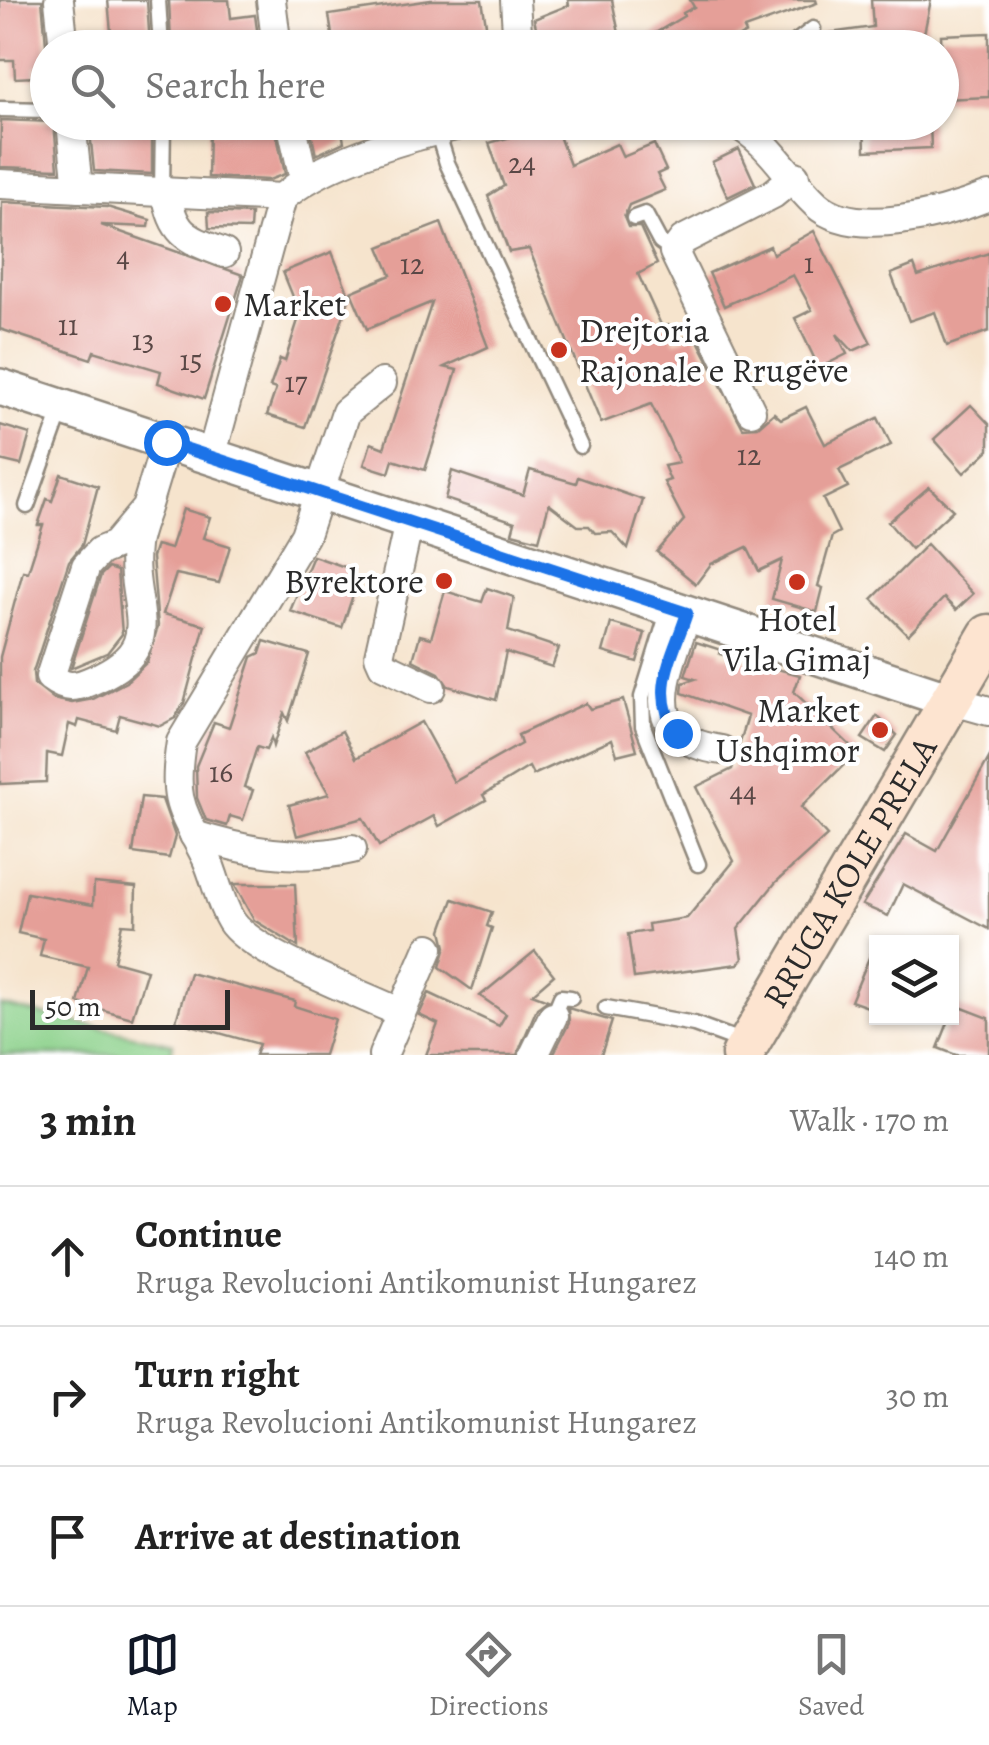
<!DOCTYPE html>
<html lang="en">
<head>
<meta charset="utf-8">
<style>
	body { margin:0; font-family:Alegreya,serif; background:#f6f6f6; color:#222 }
	.controls { position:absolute; right:30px; bottom:30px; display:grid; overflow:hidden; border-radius:0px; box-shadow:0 2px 8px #0004 }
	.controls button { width:90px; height:90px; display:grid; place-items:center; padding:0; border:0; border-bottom:2px solid #e0e0e0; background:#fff; color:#222; font:50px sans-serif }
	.scale { position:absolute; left:30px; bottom:25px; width:200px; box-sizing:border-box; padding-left:10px; border:5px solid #2b2b2b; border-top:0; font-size:28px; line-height:35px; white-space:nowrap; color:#2b2b2b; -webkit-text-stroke:8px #fff; paint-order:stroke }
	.stop { position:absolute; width:30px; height:30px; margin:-22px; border:8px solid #1a73e8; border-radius:50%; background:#fff }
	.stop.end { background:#1a73e8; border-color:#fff; box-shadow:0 2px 10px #0008 }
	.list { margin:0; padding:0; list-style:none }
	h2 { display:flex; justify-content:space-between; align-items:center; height:130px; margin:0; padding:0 40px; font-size:42px }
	h2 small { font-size:32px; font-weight:400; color:#767676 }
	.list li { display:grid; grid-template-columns:65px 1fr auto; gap:30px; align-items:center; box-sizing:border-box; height:140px; padding:0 40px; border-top:2px solid #e0e0e0 }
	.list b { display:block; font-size:38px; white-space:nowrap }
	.list p { margin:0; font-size:32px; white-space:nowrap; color:#767676 }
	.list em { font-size:32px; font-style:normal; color:#767676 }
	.icon { flex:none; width:55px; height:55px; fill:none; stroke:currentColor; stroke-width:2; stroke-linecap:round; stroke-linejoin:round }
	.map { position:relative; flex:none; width:989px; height:1055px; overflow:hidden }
	.search { position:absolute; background:#fff; box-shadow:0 2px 8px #0004; left:30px; right:30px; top:30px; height:110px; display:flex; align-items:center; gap:25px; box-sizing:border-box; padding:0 35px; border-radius:55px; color:#767676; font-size:38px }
	.sheet { height:550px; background:#fff }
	nav { display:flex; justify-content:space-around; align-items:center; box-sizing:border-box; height:140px; border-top:2px solid #e0e0e0; background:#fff; font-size:28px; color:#767676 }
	nav a { display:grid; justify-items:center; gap:5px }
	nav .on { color:#111827 }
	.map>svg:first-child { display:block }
	.green { fill:#8ad089; stroke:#5a7e5a; stroke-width:2.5 }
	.building { fill:#e59f98 }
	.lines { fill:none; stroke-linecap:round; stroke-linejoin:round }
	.service-casing { stroke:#90887c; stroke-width:19 }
	.minor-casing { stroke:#90887c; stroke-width:32 }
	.tertiary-casing { stroke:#90887c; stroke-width:40 }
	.secondary-casing { stroke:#90887c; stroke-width:45 }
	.service { stroke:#fff; stroke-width:14 }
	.minor { stroke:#fff; stroke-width:28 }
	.tertiary { stroke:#fff; stroke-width:35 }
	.secondary { stroke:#fde4d0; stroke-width:40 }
	.route { stroke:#1a73e8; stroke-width:12 }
	.poi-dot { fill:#c8321e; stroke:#fff; stroke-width:4 }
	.labels { text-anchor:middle; stroke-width:8; stroke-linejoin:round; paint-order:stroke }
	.number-label { font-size:30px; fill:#5a4846 }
	.poi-label { font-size:35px; fill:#2b2b2b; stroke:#fff; text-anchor:start }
	.street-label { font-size:35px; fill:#2b2b2b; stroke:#fff }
</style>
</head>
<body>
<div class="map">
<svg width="989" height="1055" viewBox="0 0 989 1055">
	<rect width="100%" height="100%" fill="#fff"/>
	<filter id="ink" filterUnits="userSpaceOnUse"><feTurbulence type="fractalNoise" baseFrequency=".01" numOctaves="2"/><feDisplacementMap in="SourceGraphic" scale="20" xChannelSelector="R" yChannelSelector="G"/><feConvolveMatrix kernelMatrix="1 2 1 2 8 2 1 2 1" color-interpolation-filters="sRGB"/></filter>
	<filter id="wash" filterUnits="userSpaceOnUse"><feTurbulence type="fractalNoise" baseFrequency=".0048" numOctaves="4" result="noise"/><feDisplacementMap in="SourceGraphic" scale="40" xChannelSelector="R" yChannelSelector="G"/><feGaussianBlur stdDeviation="2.25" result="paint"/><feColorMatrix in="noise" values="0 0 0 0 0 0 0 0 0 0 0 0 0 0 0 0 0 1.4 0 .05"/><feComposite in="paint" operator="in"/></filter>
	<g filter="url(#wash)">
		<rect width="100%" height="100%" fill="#f6e4cd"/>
		<!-- green -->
		<polygon class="green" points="0,1005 173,1044 171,1055 0,1055"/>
		<g id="blocks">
			<!-- building -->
			<g class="building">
				<polygon points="0,0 42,0 48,66 35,66 35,77 15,78 14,60 0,60"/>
				<polygon points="108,0 147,0 150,48 127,48 126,31 111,32"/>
				<polygon points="169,0 229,0 231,18 255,15 259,44 171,44"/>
				<polygon points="431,0 482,0 489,43 469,48 334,48 329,15"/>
				<polygon points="568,0 612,0 622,48 605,48 598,32 558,48 541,48 534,19 569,5"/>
				<polygon points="690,0 816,0 817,3 744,29 746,33 720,48 630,48 684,16 683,13 694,7"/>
				<polygon points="871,0 931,0 921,48 820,48 822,34 873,27"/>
				<polygon points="989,33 989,97 944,99 941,35"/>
				<polygon points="1,120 54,122 58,169 0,167"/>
				<polygon points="89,122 152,122 152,174 94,171"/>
				<polygon points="222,122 274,122 285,174 269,180 208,177 209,131 222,131"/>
				<polygon points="340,122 344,142 316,155 310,127"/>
				<polygon points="864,122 930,122 931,148 865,151"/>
				<polygon points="555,125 570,165 617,144 623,157 654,144 666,170 657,174 665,190 629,205 624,217 628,227 640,227 657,264 638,274 662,327 669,325 675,342 694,333 743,428 758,427 774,413 781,419 806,407 825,444 878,418 891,445 839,470 848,487 823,499 839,532 832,536 818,586 823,588 817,612 772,599 782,560 759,571 747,547 711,564 696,584 657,552 684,520 664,482 670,480 664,466 679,463 668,438 651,404 601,423 529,249 509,252 488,196 504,186 489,143"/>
				<polygon points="739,149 755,184 728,197 712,162"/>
				<polygon points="2,202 107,207 150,220 149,227 101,225 243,275 204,399 158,383 161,371 94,351 91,359 0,329"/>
				<polygon points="208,212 251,214 250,229 209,228"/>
				<polygon points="441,223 488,347 444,367 457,370 425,470 393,460 389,473 364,465 371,443 384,448 432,302 367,329 351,292 391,275 379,247"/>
				<polygon points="814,231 871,343 853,351 837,334 847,354 819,368 795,318 812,310 793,275 724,306 709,273 770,246 773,254"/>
				<polygon points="332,252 350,297 305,427 267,415 276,389 270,387 280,359 285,361 300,314 283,272"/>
				<polygon points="989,253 989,331 947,346 935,312 909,321 891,274 914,265 918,276"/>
				<polygon points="971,405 989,424 989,450 964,473 934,439"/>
				<polygon points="0,425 30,434 21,465 0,460"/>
				<polygon points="530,470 576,483 578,477 643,500 628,549 612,532 595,533 589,526 578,526 549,504 539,540 512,533 515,522 445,499 452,471 523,495"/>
				<polygon points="61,474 98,486 82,545 69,561 33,672 34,684 53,699 72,703 93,699 126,682 147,662 158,626 152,557 156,545 170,549 183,509 210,517 203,538 230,546 219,583 176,574 163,614 205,625 184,703 175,718 160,726 120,715 116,730 79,720 77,727 69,724 62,756 47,753 46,782 0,784 0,657 23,571 28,572 43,525 38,525 47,499 52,501"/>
				<polygon points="929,487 953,510 911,549 888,522"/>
				<polygon points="927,544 973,594 956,610 944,598 908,635 872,599"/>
				<polygon points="313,556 354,570 350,581 357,583 342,628 290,611"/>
				<polygon points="108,568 117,571 122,634 107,653 71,668 101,575"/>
				<polygon points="487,588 514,597 508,631 559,648 552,667 506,652 496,700 448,686 439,673 413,660 420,635 431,638 445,591 482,602"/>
				<polygon points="611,623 645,633 637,662 603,652"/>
				<polygon points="264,641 309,654 288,721 284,713 273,746 271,738 266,750 257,747 244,787 253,790 243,820 230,816 227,826 206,820 197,798 196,766 214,722 229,727 252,657 260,653"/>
				<polygon points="696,642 721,650 720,654 800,675 794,692 857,752 801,807 827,836 776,882 738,929 743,959 738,964 634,978 628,934 649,931 648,924 687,918 734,861 696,787 732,769 748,716 682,693 683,683 695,679 685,676"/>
				<polygon points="623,700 637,750 617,755 612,739 533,775 529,767 483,795 486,800 439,826 434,816 379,846 363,818 297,836 289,805 329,794 305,752 342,731 356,758 421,722 454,782 521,744 518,735 586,703 590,709"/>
				<polygon points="877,716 897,735 885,752 862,738"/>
				<polygon points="989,758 989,929 903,884 888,916 862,905 906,834 937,851"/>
				<polygon points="141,797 162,799 175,836 169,858 133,853"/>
				<polygon points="94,883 136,887 135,925 122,924 114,961 147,970 132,1018 78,1003 88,967 40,956 44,939 18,933 27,893 93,905"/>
				<polygon points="234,884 295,884 298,947 254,920"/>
				<polygon points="453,899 492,912 487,926 492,928 472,990 440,967 446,947 442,930"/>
				<polygon points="876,941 876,1010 851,1001"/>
				<polygon points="535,951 554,975 532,994 548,1000 537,1008 517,1055 426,1055 438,1024 419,1015 429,993 499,1026 506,1014 480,996"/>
				<polygon points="190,973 295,1001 294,1006 335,1019 324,1055 255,1055 259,1044 176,1021"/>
				<polygon points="955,1005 989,1018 989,1055 956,1055 938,1048"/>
				<polygon points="568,1008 612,1021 601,1055 553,1055 569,1023"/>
			</g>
		</g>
	</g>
	<g filter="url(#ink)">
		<use href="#blocks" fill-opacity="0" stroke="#90887c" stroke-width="2.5"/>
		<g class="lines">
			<defs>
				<g id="service">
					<polyline points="158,0 161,48"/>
					<polyline points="788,48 813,29"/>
					<polyline points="0,109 48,110"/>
					<polyline points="437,131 447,163 580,446"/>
					<polyline points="162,191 163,122"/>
					<polyline points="634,218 645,214 660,242 674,252"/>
					<polyline points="27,506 62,408"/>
					<polyline points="669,609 642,697 643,726 698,864"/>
					<polyline points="606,1008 694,1024 746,1043"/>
					<polyline points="553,1016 561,997 571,998"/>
				</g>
				<g id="minor">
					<polyline points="59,0 64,48"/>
					<polyline points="271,0 277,48"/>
					<polyline points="515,0 518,48"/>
					<polyline points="71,122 78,188"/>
					<polyline points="291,122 304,179"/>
					<path d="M733 122C772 143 785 175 816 204 855 240 946 213 989 196"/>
					<polyline points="0,184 282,198"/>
					<path d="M166 192C174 235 185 238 224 253"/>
					<path d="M382 383 346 412 305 535 181 742C172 800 180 807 206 857 216 878 219 902 231 921 251 953 361 994 399 1012"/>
					<polyline points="751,411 674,252 683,240 773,194 795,176"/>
					<path d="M211 457 282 198C326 159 415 135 473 122"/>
					<path d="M146 508C142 520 136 534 135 546 128 609 171 646 93 680 75 688 66 689 50 677L86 566 100 551 115 545 146 508 166 442"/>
					<polyline points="409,522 379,656 383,665 431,688"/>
					<path d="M687 613C668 672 633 738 722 750"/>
					<polyline points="950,700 989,711"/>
					<path d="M194 835C245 851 299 862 352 849"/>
					<polyline points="383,1055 429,948"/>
					<polyline points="534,1055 553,1016"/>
				</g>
				<polyline id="tertiary" points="0,387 950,700"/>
				<g id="secondary">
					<path id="s1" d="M742 1055 989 635"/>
				</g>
			</defs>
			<!-- service casing -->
			<use href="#service" class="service-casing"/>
			<!-- minor casing -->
			<use href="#minor" class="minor-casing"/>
			<!-- tertiary casing -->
			<use href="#tertiary" class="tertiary-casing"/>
			<!-- secondary casing -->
			<use href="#secondary" class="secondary-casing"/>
			<!-- service -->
			<use href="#service" class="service"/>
			<!-- minor -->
			<use href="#minor" class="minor"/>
			<!-- tertiary -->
			<use href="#tertiary" class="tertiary"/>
			<!-- secondary -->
			<use href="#secondary" class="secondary"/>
		</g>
	</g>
	<g class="lines" filter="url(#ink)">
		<!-- route -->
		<path class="route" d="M166 442 687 613C673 657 649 691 677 733"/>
	</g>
	<!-- markers -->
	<g class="poi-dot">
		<circle cx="223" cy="304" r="10"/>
		<circle cx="559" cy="350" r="10"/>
		<circle cx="444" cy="581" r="10"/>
		<circle cx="797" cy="582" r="10"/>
		<circle cx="880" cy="730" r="10"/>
	</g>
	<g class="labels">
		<!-- number labels -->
		<g class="number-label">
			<text x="522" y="173">24</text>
			<text x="123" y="267">4</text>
			<text x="809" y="273">1</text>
			<text x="412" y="274">12</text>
			<text x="68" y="335">11</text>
			<text x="143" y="350">13</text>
			<text x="191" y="370">15</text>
			<text x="296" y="392">17</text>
			<text x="749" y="465">12</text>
			<text x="221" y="782">16</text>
			<text x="743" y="802">44</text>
		</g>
		<!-- poi labels -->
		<g class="poi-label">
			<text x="243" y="316">Market</text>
			<text x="579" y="342">Drejtoria<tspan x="579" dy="40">Rajonale e Rrugëve</tspan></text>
			<text x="424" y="593" text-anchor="end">Byrektore</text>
			<text x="797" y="631" text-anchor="middle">Hotel<tspan x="797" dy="40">Vila Gimaj</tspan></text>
			<text x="860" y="722" text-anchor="end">Market<tspan x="860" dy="40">Ushqimor</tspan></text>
		</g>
		<!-- street labels -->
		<g class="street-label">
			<text dy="12" stroke="none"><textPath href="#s1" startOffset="212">RRUGA KOLE PRELA</textPath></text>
		</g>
	</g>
</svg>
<div class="controls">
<button><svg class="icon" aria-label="layers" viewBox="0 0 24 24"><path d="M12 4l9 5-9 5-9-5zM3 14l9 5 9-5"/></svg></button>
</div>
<div class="scale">50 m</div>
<div class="stop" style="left:166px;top:442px"></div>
<div class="stop end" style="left:677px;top:733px"></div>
<div class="search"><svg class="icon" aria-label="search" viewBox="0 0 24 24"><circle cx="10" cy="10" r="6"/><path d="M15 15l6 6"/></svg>Search here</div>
</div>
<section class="sheet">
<h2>3 min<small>Walk · 170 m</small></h2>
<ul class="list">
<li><svg class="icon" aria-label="ahead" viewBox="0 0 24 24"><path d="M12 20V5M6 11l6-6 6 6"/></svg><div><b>Continue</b><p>Rruga Revolucioni Antikomunist Hungarez</p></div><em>140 m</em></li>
<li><svg class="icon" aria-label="right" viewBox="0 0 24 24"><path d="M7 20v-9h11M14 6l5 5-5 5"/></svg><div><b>Turn right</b><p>Rruga Revolucioni Antikomunist Hungarez</p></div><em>30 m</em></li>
<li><svg class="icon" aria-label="arrive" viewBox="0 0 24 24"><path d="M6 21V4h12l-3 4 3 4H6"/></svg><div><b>Arrive at destination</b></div></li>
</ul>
</section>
<nav>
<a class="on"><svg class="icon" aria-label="map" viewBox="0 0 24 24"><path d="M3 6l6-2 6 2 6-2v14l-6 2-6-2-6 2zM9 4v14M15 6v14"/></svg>Map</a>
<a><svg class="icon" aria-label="directions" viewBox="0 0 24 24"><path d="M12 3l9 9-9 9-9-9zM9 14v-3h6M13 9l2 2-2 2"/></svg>Directions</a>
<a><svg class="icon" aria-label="saved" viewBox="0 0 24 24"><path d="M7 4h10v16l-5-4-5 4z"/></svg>Saved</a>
</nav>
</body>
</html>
